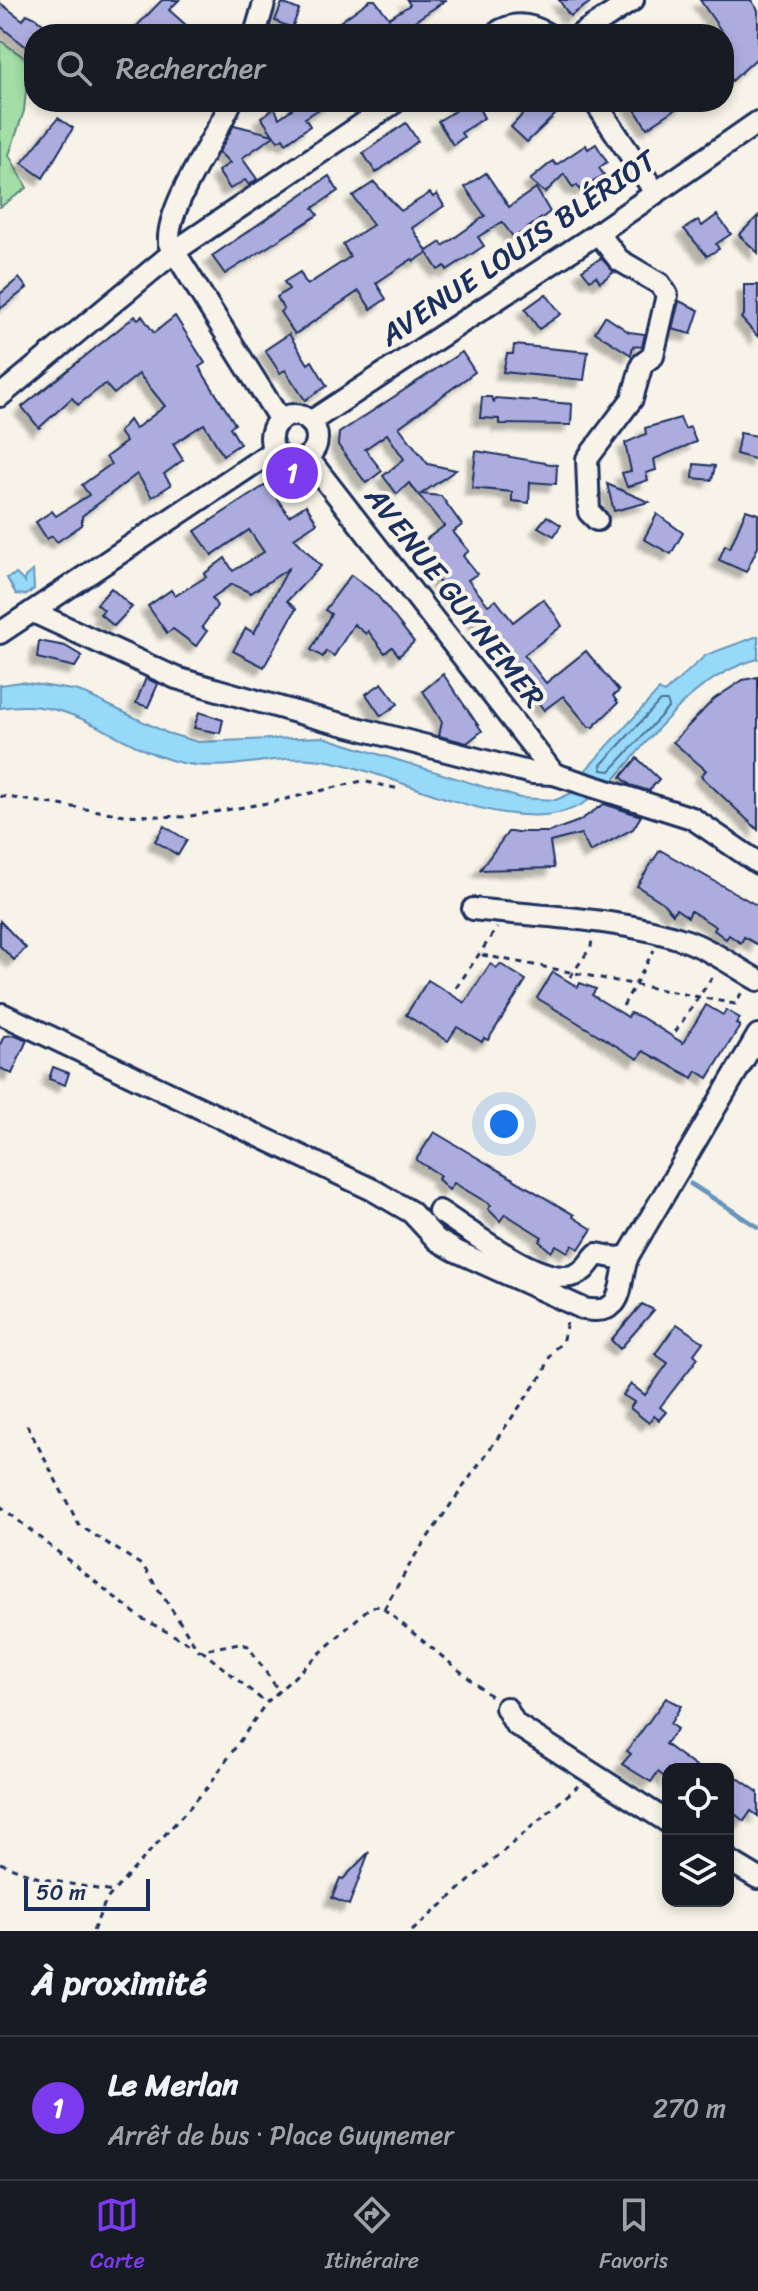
<!DOCTYPE html>
<html lang="fr">
<head>
<meta charset="utf-8">
<style>
	body { margin:0; font-family:Sriracha,sans-serif; background:#20242c; color:#f1f3f6 }
	.controls { position:absolute; right:24px; bottom:24px; display:grid; overflow:hidden; border-radius:16px; box-shadow:0 4px 12px #0003 }
	.controls button { width:72px; height:72px; display:grid; place-items:center; padding:0; border:0; border-bottom:2px solid #363941; background:#171b24; color:#f1f3f6; font:40px sans-serif }
	.scale { position:absolute; left:24px; bottom:20px; width:126px; box-sizing:border-box; padding-left:8px; border:4px solid #1b2f5e; border-top:0; font-size:22px; line-height:28px; white-space:nowrap; color:#1b2f5e; -webkit-text-stroke:6px #f7f3e8; paint-order:stroke }
	.you { position:absolute; left:504px; top:1124px; width:28px; height:28px; margin:-20px; border:6px solid #fff; border-radius:50%; background:#1a73e8; box-shadow:0 0 0 12px #1a73e833 }
	.badge { display:grid; place-items:center; width:52px; height:52px; border-radius:50%; background:#7c3aed; color:#fff; font-size:26px; font-weight:700 }
	.pin { position:absolute; translate:-50% -50%; border:4px solid #fff; box-shadow:0 2px 8px #0006 }
	.list { margin:0; padding:0; list-style:none }
	h2 { display:flex; justify-content:space-between; align-items:center; height:104px; margin:0; padding:0 32px; font-size:34px }
	h2 small { font-size:26px; font-weight:400; color:#9ea1a6 }
	.list li { display:grid; grid-template-columns:52px 1fr auto; gap:24px; align-items:center; box-sizing:border-box; height:144px; padding:0 32px; border-top:2px solid #363941 }
	.list b { display:block; font-size:30px; white-space:nowrap }
	.list p { margin:0; font-size:26px; white-space:nowrap; color:#9ea1a6 }
	.list em { font-size:26px; font-style:normal; color:#9ea1a6 }
	.icon { flex:none; width:44px; height:44px; fill:none; stroke:currentColor; stroke-width:2; stroke-linecap:round; stroke-linejoin:round }
	.map { position:relative; flex:none; width:758px; height:1931px; overflow:hidden }
	.search { position:absolute; background:#171b24; box-shadow:0 4px 12px #0003; left:24px; right:24px; top:24px; height:88px; display:flex; align-items:center; gap:20px; box-sizing:border-box; padding:0 28px; border-radius:32px; color:#9ea1a6; font-size:30px }
	.sheet { height:248px; background:#171b24 }
	nav { display:flex; justify-content:space-around; align-items:center; box-sizing:border-box; height:112px; border-top:2px solid #363941; background:#171b24; font-size:22px; color:#9ea1a6 }
	nav a { display:grid; justify-items:center; gap:4px }
	nav .on { color:#7c3aed }
	.map>svg:first-child { display:block }
	.green { fill:#a2dea5; stroke:#5e8682; stroke-width:2 }
	.water { fill:#96d9f8; stroke:#6595ba; stroke-width:2 }
	.lines { fill:none; stroke-linecap:round; stroke-linejoin:round }
	.shore { stroke:#4c739c; stroke-width:2 }
	.stream { stroke:#6595ba; stroke-width:5 }
	.building { fill:#acadde; stroke:#1b2f5e; stroke-width:2; filter:url(#shadow) }
	.minor-casing { stroke:#1b2f5e; stroke-width:26 }
	.path { stroke:#1b2f5e; stroke-width:3; stroke-dasharray:6 6; stroke-linecap:butt }
	.minor { stroke:#f7f3e8; stroke-width:20 }
	.labels { text-anchor:middle; stroke-width:8; stroke-linejoin:round; paint-order:stroke }
	.street-label { font-size:30px; fill:#1b2f5e; stroke:#f7f3e8 }
</style>
</head>
<body>
<div class="map">
<svg width="758" height="1931" viewBox="0 0 758 1931">
	<defs>
		<filter id="shadow"><feDropShadow dx="-7" dy="7" stdDeviation="2" flood-color="#0004"/></filter>
	</defs>
	<rect width="100%" height="100%" fill="#f7f3e8"/>
	<filter id="ink" filterUnits="userSpaceOnUse"><feTurbulence type="fractalNoise" baseFrequency=".0125" numOctaves="2"/><feDisplacementMap in="SourceGraphic" scale="16" xChannelSelector="R" yChannelSelector="G"/><feConvolveMatrix kernelMatrix="1 2 1 2 8 2 1 2 1" color-interpolation-filters="sRGB"/></filter>
	<g filter="url(#ink)">
		<!-- green -->
		<polygon class="green" points="0,40 29,61 24,111 9,155 27,188 0,207"/>
		<!-- water -->
		<g class="water">
			<polygon points="33,570 34,589 26,595 16,594 7,578 16,574 25,582 25,577"/>
			<path d="M758 636V659C693 676 655 734 611 783L583 773 659 690 664 693 706 655Z"/>
			<path d="M21 682 79 691 167 733 198 742 323 737 520 798 556 800 576 791 589 800C520 848 398 771 322 760 276 753 228 773 182 763 114 747 77 695 0 708V685Z"/>
		</g>
		<g class="lines">
			<!-- shore -->
			<polygon class="shore" points="667,701 669,707 610,771 602,770 601,765 660,701"/>
			<!-- stream -->
			<polyline class="stream" points="691,1184 758,1227"/>
		</g>
		<!-- building -->
		<g class="building">
			<polygon points="162,0 179,0 169,10 186,25 177,34 129,34"/>
			<polygon points="370,0 375,0 389,18 410,5 407,0 446,0 409,25 415,34 344,34 337,24"/>
			<polygon points="559,0 594,0 570,16"/>
			<polygon points="700,0 751,0 758,10 758,57 732,81 724,70 724,50 731,45"/>
			<polygon points="0,3 23,20 27,14 36,18 54,34 34,34 34,53 0,26"/>
			<polygon points="282,3 299,10 292,28 275,21"/>
			<polygon points="302,102 331,102 305,118 310,126 286,143 283,138 278,141 274,136 242,158 257,179 249,185 245,180 230,189 218,171 230,163 219,152 234,125 273,135 261,117 275,108 279,118"/>
			<polygon points="456,102 476,102 484,118 461,133 464,137 453,145 438,121 460,108"/>
			<polygon points="534,102 547,102 558,112 527,142 511,127"/>
			<polygon points="630,102 686,102 647,128"/>
			<polygon points="58,118 73,128 43,178 22,163"/>
			<polygon points="406,123 418,141 376,173 363,153"/>
			<polygon points="596,144 607,162 599,168 604,175 580,190 577,185 573,188 564,174 545,193 530,180 553,161 556,165 586,145 588,149"/>
			<polygon points="486,173 509,207 536,188 550,212 514,238 502,222 478,237 484,246 447,270 445,266 438,270 427,253 414,261 412,259 376,283 386,299 371,309 359,291 295,334 280,312 284,309 277,297 289,289 284,282 300,272 307,285 350,257 343,244 373,225 353,196 374,182 401,211 430,193 433,197 437,194 444,206 412,228 427,251 441,242 443,246 485,216 465,187"/>
			<polygon points="329,176 338,191 313,208 318,215 225,274 212,256"/>
			<polygon points="717,215 731,234 716,244 719,249 707,256 684,229 698,220 702,226"/>
			<polygon points="758,216 758,253 739,235"/>
			<polygon points="601,258 614,272 600,282 596,276 590,280 582,270"/>
			<polygon points="19,278 27,288 0,309 0,294"/>
			<polygon points="744,285 758,285 758,337 741,318 744,315"/>
			<polygon points="546,294 561,314 539,329 525,309"/>
			<polygon points="679,301 699,310 691,334 672,329"/>
			<polygon points="135,316 138,319 142,316 154,333 175,316 205,363 199,367 235,424 230,427 240,444 223,455 204,424 173,444 183,460 164,474 171,485 152,497 137,474 82,516 82,525 57,542 52,536 47,539 36,522 52,511 56,516 89,495 82,485 111,464 106,457 126,442 119,432 129,420 135,429 165,406 139,374 114,394 105,384 78,405 72,398 39,428 22,407"/>
			<polygon points="605,316 629,332 645,334 642,347 633,346 631,355 595,332"/>
			<polygon points="289,334 308,364 312,361 327,386 305,400 285,370 280,373 265,350"/>
			<polygon points="514,345 588,352 584,380 503,372 507,354 513,354"/>
			<polygon points="462,352 475,372 399,427 428,464 456,470 421,494 441,496 462,525 453,532 469,551 463,556 477,574 468,580 488,605 496,600 513,622 543,599 556,616 562,626 524,655 546,683 586,651 619,691 613,696 618,703 593,727 589,727 563,696 544,710 461,602 458,604 437,580 440,577 417,546 444,526 409,483 397,494 383,476 404,459 387,434 365,449 382,471 366,483 338,445 339,433"/>
			<polygon points="482,397 491,397 494,402 495,398 572,404 571,425 499,424 499,419 480,418"/>
			<polygon points="680,418 685,429 690,427 696,442 654,459 656,470 646,473 648,480 627,487 622,473 631,471 625,443 646,434 645,428"/>
			<polygon points="740,433 758,436 758,460 736,454"/>
			<polygon points="476,451 557,465 556,484 530,482 529,503 512,501 512,492 472,488"/>
			<polygon points="694,464 715,466 712,480 693,478"/>
			<polygon points="267,484 289,516 306,505 317,523 294,538 321,566 287,601 296,609 264,667 233,651 246,628 254,633 288,569 251,593 232,584 212,598 217,606 202,627 207,631 196,646 173,629 167,633 148,606 171,590 175,596 206,577 204,574 225,558 233,571 264,552 249,530 212,555 195,531"/>
			<polygon points="607,484 649,502 614,511"/>
			<polygon points="746,510 758,514 758,547 746,572 719,560 725,545 730,548"/>
			<polygon points="657,514 683,533 671,554 644,539"/>
			<polygon points="547,516 561,525 554,536 538,527"/>
			<polygon points="351,575 376,594 414,642 399,656 392,647 385,653 368,631 366,634 354,624 334,656 326,651 323,657 311,650 331,614 325,610"/>
			<polygon points="111,588 132,607 114,626 100,614 104,610 97,604"/>
			<polygon points="39,641 65,646 82,656 75,667 37,658"/>
			<polygon points="443,674 482,731 467,743 439,736 442,722 423,691"/>
			<polygon points="758,677 758,830 701,776 706,770 673,742 714,699 743,680"/>
			<polygon points="146,678 158,684 148,707 136,703"/>
			<polygon points="382,683 398,704 381,716 366,694"/>
			<polygon points="199,712 223,720 220,733 194,728"/>
			<polygon points="637,758 659,779 649,791 630,785 621,777"/>
			<polygon points="604,804 641,816 633,829 590,852 581,834 550,842 554,868 480,870 508,832 549,832 579,821"/>
			<polygon points="164,826 187,840 178,855 155,841"/>
			<polygon points="660,850 758,906 758,945 744,937 741,943 729,935 726,939 714,930 716,927 691,911 688,917 676,909 673,914 662,902 637,886"/>
			<polygon points="0,921 26,948 14,960 0,946"/>
			<polygon points="490,964 497,968 500,964 526,980 488,1040 484,1038 482,1042 457,1027 448,1041 406,1015 428,980 465,1003"/>
			<polygon points="553,972 578,987 580,983 596,989 592,995 628,1017 630,1013 641,1017 683,1043 706,1005 723,1015 726,1010 740,1018 736,1024 740,1026 708,1078 697,1071 693,1078 643,1051 638,1059 537,998"/>
			<polygon points="16,1035 27,1040 12,1074 0,1068 0,1045 4,1036"/>
			<polygon points="53,1067 69,1073 65,1085 49,1079"/>
			<polygon points="434,1132 574,1215 573,1217 592,1229 579,1249 572,1245 568,1252 556,1245 551,1252 539,1241 542,1237 505,1214 500,1221 488,1209 491,1205 454,1183 449,1190 438,1179 440,1175 416,1160"/>
			<polygon points="642,1304 654,1310 620,1349 611,1340"/>
			<polygon points="677,1324 703,1342 694,1354 698,1358 660,1407 666,1412 659,1420 654,1416 649,1423 630,1408 634,1402 623,1395 631,1384 645,1395 668,1363 655,1354"/>
			<polygon points="666,1698 681,1706 670,1724 677,1729 665,1744 699,1769 668,1769 668,1780 658,1772 651,1782 622,1764 631,1754 627,1751"/>
			<polygon points="728,1771 758,1792 758,1816 751,1811 744,1821 728,1809"/>
			<polygon points="369,1852 349,1905 332,1898 340,1878 343,1879"/>
		</g>
		<g class="lines">
			<defs>
				<g id="minor">
					<polyline points="255,34 265,0"/>
					<path d="M495 34C512 22 529 23 547 34"/>
					<polyline points="581,34 633,0"/>
					<path d="M231 102C215 140 166 206 169 243L280 420"/>
					<polyline points="595,102 655,192"/>
					<polyline points="0,396 175,251 395,102"/>
					<circle cx="294" cy="438" r="23"/>
					<polyline points="310,422 598,233 758,122"/>
					<polyline points="308,458 554,774"/>
					<polyline points="597,520 589,512 587,459 632,399 642,364 653,356 667,295 660,284 619,260 598,233"/>
					<polyline points="33,612 176,678 310,716 532,773 554,774 692,818 758,863"/>
					<polyline points="0,633 273,451"/>
					<path d="M473 909C543 917 621 918 687 941 712 950 735 967 758 980"/>
					<path d="M2 1014 373 1190 411 1212 437 1240 456 1251 584 1309C628 1317 617 1282 628 1256L758 1035"/>
					<path d="M439 1211C468 1229 542 1288 575 1275 586 1271 589 1262 597 1254L617 1258 628 1256"/>
					<polyline points="506,1708 515,1724 668,1822"/>
					<polyline points="728,1860 758,1878"/>
				</g>
			</defs>
			<!-- minor casing -->
			<use href="#minor" class="minor-casing"/>
			<!-- path -->
			<g class="path">
				<polyline points="0,796 125,815 185,817 273,802 362,781 400,789"/>
				<polyline points="482,955 735,1004 742,992"/>
				<polyline points="570,977 591,947 592,939"/>
				<polyline points="456,988 497,928"/>
				<polyline points="623,1006 654,950"/>
				<polyline points="675,1032 713,976"/>
				<polyline points="27,1425 79,1525 143,1566 199,1651 239,1643 248,1646 278,1690"/>
				<polyline points="0,1506 141,1618 194,1646"/>
				<polyline points="384,1609 416,1554 544,1372 552,1351 562,1343 567,1322"/>
				<polyline points="201,1650 266,1703"/>
				<polyline points="0,1863 39,1878 113,1892"/>
				<polyline points="93,1931 106,1900 208,1787 266,1703 370,1607 380,1606 492,1697"/>
				<polyline points="412,1931 578,1786"/>
			</g>
			<!-- minor -->
			<use href="#minor" class="minor"/>
		</g>
	</g>
	<g class="labels">
		<!-- street labels -->
		<g class="street-label">
			<text transform="translate(518 248) rotate(-34)" y="10">AVENUE LOUIS BLÉRIOT</text>
			<text transform="translate(455 597) rotate(52)" y="10">AVENUE GUYNEMER</text>
		</g>
	</g>
</svg>
<div class="controls">
<button><svg class="icon" aria-label="locate" viewBox="0 0 24 24"><circle cx="12" cy="12" r="6"/><path d="M12 2v4M12 18v4M2 12h4M18 12h4"/></svg></button>
<button><svg class="icon" aria-label="layers" viewBox="0 0 24 24"><path d="M12 4l9 5-9 5-9-5zM3 14l9 5 9-5"/></svg></button>
</div>
<div class="scale">50 m</div>
<div class="you"></div>
<div class="pin badge" style="left:292px;top:473px">1</div>
<div class="search"><svg class="icon" aria-label="search" viewBox="0 0 24 24"><circle cx="10" cy="10" r="6"/><path d="M15 15l6 6"/></svg>Rechercher</div>
</div>
<section class="sheet">
<h2>À proximité<small></small></h2>
<ul class="list">
<li><span class="badge">1</span><div><b>Le Merlan</b><p>Arrêt de bus · Place Guynemer</p></div><em>270 m</em></li>
</ul>
</section>
<nav>
<a class="on"><svg class="icon" aria-label="map" viewBox="0 0 24 24"><path d="M3 6l6-2 6 2 6-2v14l-6 2-6-2-6 2zM9 4v14M15 6v14"/></svg>Carte</a>
<a><svg class="icon" aria-label="directions" viewBox="0 0 24 24"><path d="M12 3l9 9-9 9-9-9zM9 14v-3h6M13 9l2 2-2 2"/></svg>Itinéraire</a>
<a><svg class="icon" aria-label="saved" viewBox="0 0 24 24"><path d="M7 4h10v16l-5-4-5 4z"/></svg>Favoris</a>
</nav>
</body>
</html>
